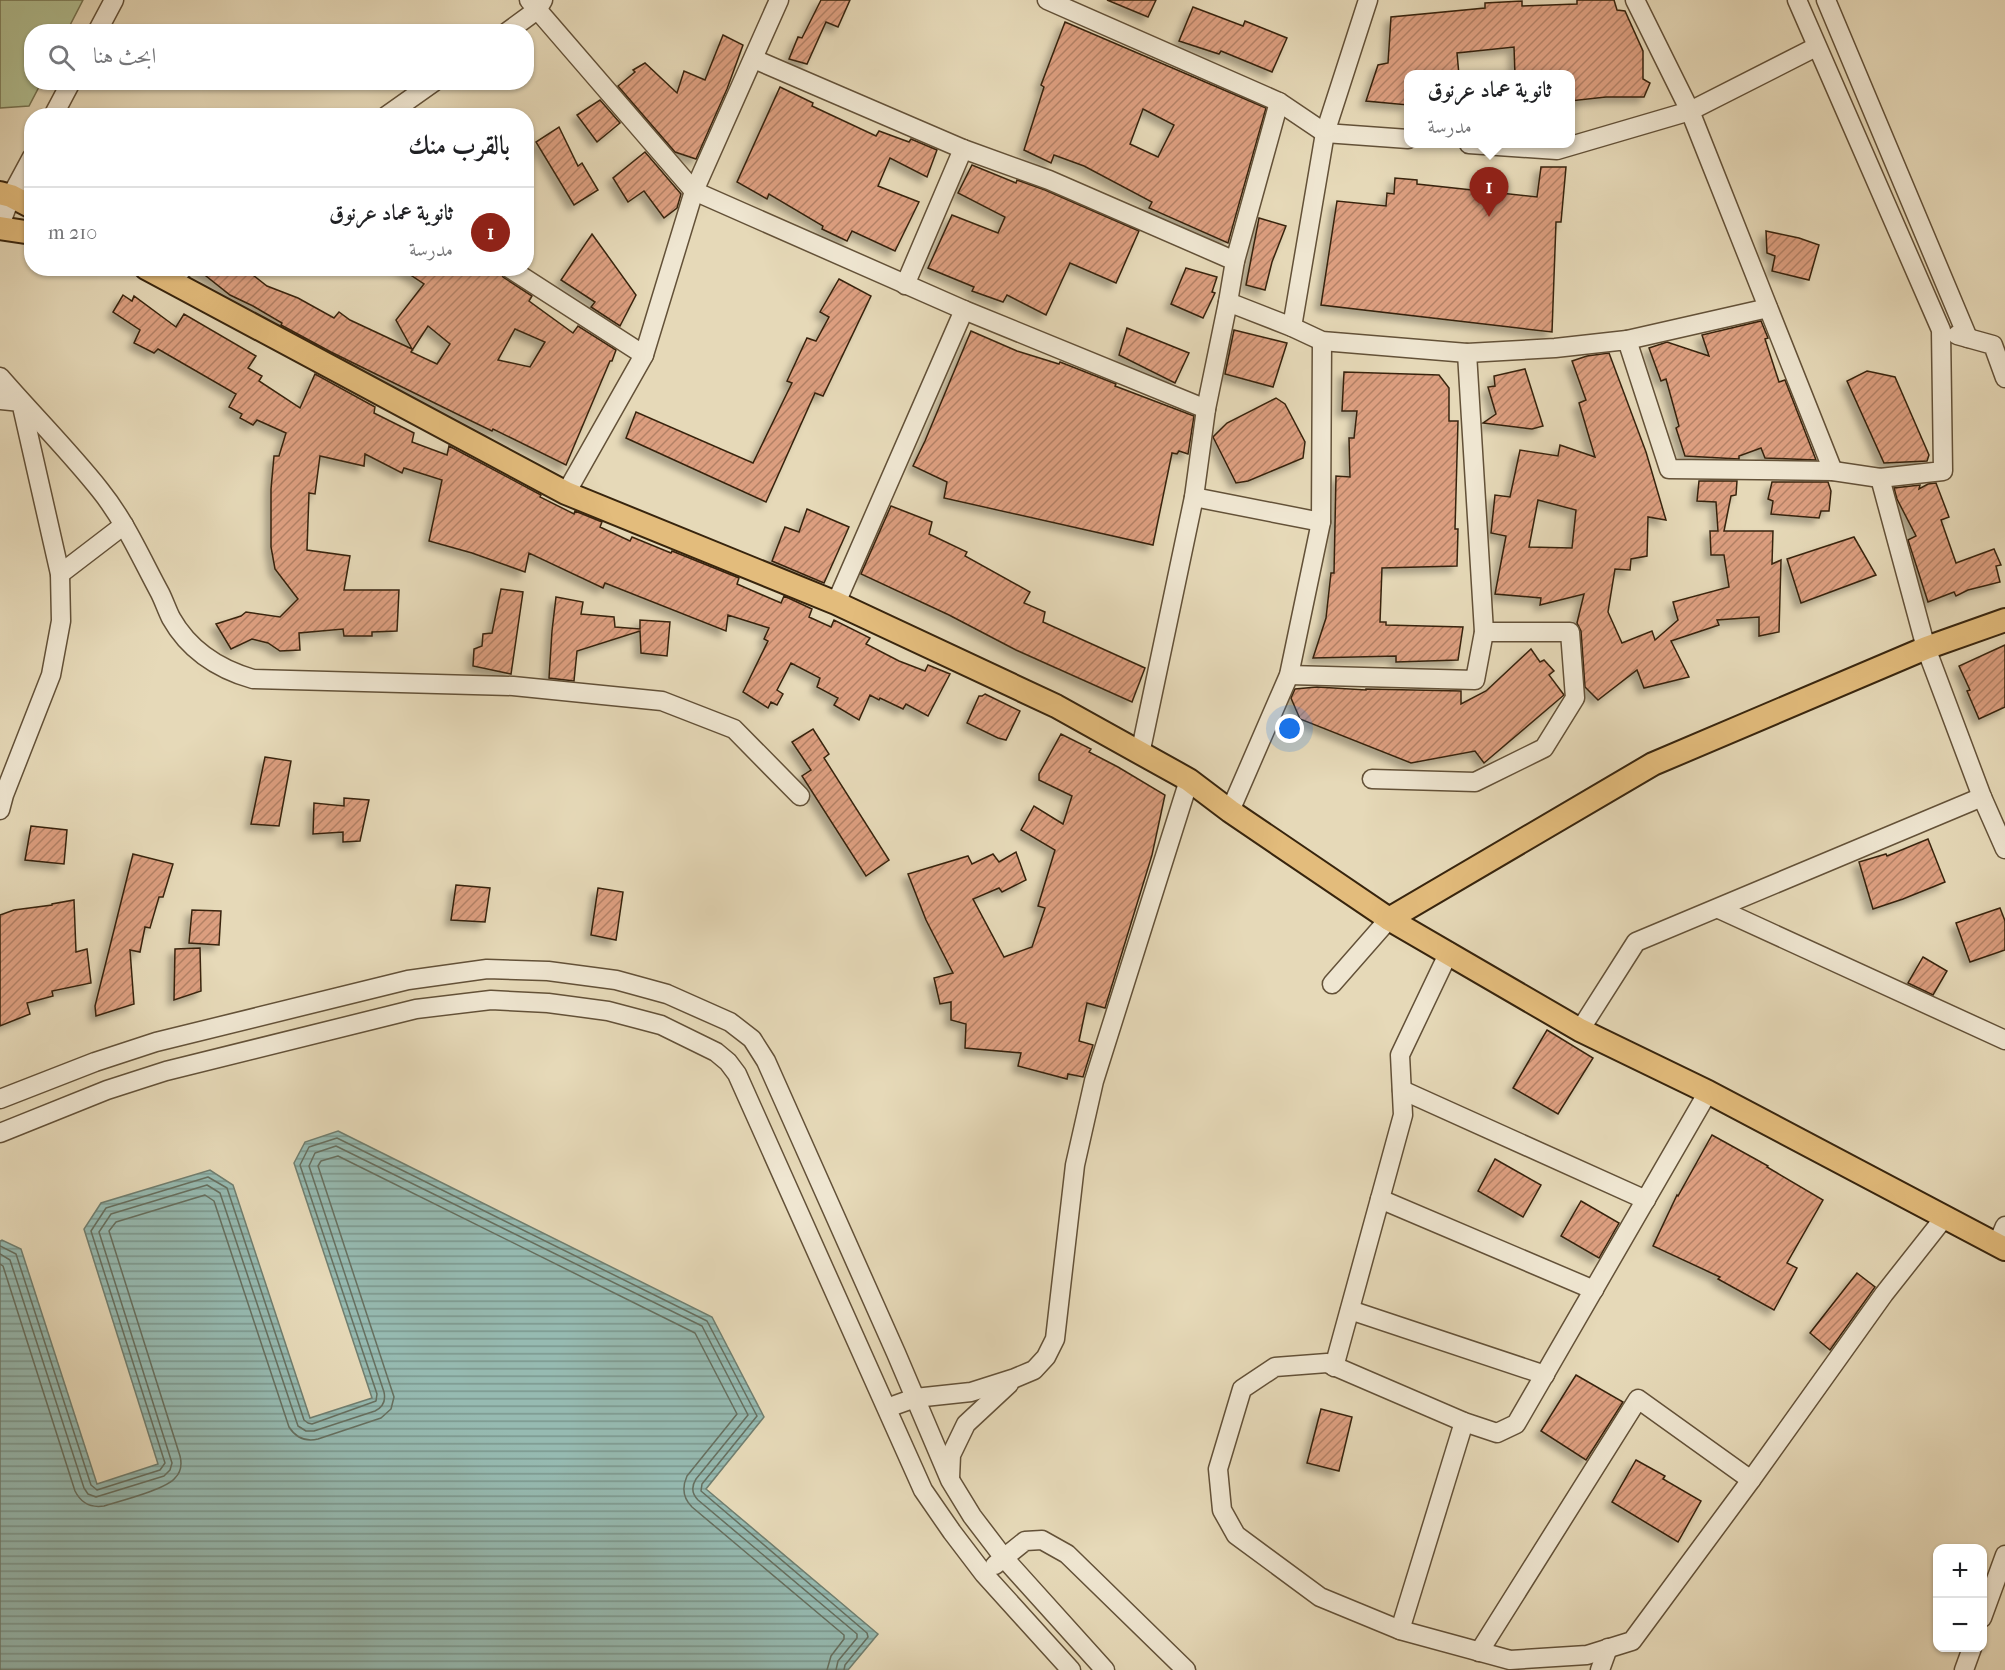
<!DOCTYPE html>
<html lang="ar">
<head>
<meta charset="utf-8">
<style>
	body { margin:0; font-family:"IM FELL French Canon",Amiri,serif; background:#f2f2f2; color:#202124; direction:rtl }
	.controls { position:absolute; right:18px; bottom:18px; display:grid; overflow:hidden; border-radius:12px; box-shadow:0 2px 4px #0004 }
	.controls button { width:54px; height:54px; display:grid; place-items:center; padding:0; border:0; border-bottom:2px solid #e0e0e0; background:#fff; color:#202124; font:30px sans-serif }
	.you { position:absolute; left:1290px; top:729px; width:21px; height:21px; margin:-15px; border:4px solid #fff; border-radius:50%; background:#1a73e8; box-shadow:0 0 0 9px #1a73e833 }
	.badge { display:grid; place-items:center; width:39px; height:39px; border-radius:50%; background:#8f2418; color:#fff; font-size:20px; font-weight:700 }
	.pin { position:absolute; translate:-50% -50px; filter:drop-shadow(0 2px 3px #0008) }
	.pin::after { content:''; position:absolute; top:32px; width:21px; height:18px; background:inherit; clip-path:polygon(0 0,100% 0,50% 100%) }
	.popup { position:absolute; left:1404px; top:70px; width:171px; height:78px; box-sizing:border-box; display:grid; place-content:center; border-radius:12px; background:#fff; filter:drop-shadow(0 2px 4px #0005); font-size:20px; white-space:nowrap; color:#757577 }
	.popup b { font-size:22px; color:#202124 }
	.popup::after { content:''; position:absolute; left:50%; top:100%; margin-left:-12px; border:12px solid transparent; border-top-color:#fff }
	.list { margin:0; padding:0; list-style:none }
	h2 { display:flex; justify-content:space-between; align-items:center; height:78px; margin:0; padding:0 24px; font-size:26px }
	h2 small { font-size:20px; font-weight:400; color:#757577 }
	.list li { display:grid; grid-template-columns:39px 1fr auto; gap:18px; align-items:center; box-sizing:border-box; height:90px; padding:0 24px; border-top:2px solid #e0e0e0 }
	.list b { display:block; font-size:22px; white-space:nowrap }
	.list p { margin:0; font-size:20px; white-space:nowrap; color:#757577 }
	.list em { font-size:20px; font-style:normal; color:#757577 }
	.icon { flex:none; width:33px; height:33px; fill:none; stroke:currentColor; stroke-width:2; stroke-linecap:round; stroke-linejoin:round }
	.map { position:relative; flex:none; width:2005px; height:1670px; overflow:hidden; direction:ltr }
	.search { position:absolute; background:#fff; box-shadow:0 2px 4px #0004; left:24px; top:24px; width:510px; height:66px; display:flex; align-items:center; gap:15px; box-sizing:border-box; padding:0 21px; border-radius:24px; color:#757577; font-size:22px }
	.panel { position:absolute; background:#fff; box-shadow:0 2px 4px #0004; left:24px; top:108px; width:510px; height:168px; border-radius:24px; direction:rtl }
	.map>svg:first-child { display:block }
	.park { fill:#b2c092; stroke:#747250; stroke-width:1.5 }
	.water { fill:url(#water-rules); stroke:#707e6f; stroke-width:1.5 }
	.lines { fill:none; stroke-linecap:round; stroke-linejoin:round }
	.shore { stroke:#666f5f; stroke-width:1.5 }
	.building { fill:url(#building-hatch); stroke:#37240d; stroke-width:1.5; fill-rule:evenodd; filter:url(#shadow) }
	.minor-casing { stroke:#635138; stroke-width:21 }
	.major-casing { stroke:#37240d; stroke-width:26 }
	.minor { stroke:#efe6d1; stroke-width:18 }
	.major { stroke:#e3bc7c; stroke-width:22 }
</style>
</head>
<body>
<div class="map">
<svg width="2005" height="1670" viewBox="0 0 2005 1670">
	<defs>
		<pattern id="water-rules" width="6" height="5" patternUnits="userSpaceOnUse" patternTransform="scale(1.5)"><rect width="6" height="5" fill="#96bab1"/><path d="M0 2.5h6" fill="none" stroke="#7b978e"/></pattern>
		<pattern id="building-hatch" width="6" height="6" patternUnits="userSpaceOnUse" patternTransform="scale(1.5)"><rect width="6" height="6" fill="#dc9e7f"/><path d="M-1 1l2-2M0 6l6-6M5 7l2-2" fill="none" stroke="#b38166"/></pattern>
		<filter id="shadow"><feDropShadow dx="-5.5" dy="5.5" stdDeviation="3" flood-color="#0004"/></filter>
	</defs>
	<rect width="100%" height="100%" fill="#e6d9b8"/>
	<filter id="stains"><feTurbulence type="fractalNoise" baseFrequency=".00333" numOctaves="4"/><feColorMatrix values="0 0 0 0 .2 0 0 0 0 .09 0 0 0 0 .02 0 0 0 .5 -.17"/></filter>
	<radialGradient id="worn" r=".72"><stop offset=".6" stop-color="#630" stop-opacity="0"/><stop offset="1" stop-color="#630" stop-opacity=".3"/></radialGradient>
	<!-- park -->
	<polygon class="park" points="0,0 83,0 67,31 32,32 32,82 41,83 29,106 0,108"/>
	<!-- water -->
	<polygon class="water" points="338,1131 712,1317 764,1417 706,1489 878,1634 848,1670 0,1670 0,1241 2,1240 21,1249 97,1484 158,1464 84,1229 101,1203 210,1170 233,1185 310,1418 372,1398 294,1163 305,1142"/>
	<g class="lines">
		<!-- shore -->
		<g class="shore">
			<polyline points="0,1246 16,1254 91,1485 97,1490 160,1470 165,1463 91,1231 106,1208 208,1177 227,1188 304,1420 308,1423 312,1424 376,1401 377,1394 300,1165 309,1147 337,1138 707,1321 757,1416 702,1484 701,1491 867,1633 868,1637 845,1665 844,1670"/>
			<path d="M0 1254 10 1260 84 1488 88 1494 96 1497 164 1476 170 1470 172 1463 99 1232 111 1214 207 1185 220 1193 298 1426 306 1431H314L375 1411C383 1407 386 1401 384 1392L309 1166 315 1153 336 1146 702 1326 748 1415 696 1479C691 1487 692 1494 698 1500L857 1634V1638L838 1661 836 1670"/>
			<path d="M0 1264 3 1266 75 1491C81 1503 91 1508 104 1506 120 1501 167 1489 175 1478 181 1472 182 1464 180 1456L109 1231 116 1222 205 1195 214 1201 289 1427C296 1438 305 1442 318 1439L381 1418 391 1409 394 1397 318 1166 321 1161 338 1156 695 1333 737 1414 687 1476C682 1487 683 1498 692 1507L844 1635V1639L831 1656 827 1670"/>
		</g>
	</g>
	<!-- building -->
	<g class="building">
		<polygon points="821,0 850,0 838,27 826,22 807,64 789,59 798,37 802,38"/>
		<polygon points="1107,0 1156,0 1148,17"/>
		<polygon points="1577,0 1614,0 1617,10 1625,11 1643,51 1643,79 1650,83 1644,97 1606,97 1570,101 1570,75 1515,75 1514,47 1457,53 1459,75 1408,75 1408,105 1366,101 1378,65 1388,63 1391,17 1485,8 1485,3 1522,1 1522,6 1577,4"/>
		<polygon points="1193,7 1243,26 1245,21 1287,38 1272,72 1221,51 1219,54 1179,41"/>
		<path d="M1065 22 1266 108 1228 243 1149 208 1152 202 1084 166 1054 155 1051 163 1024 150 1044 87 1041 85ZM1143 109 1174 125 1158 157 1130 144Z"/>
		<polygon points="723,35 743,45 727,89 696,159 675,152 618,86 635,72 633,70 645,63 677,93 684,71 705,80"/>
		<polygon points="780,87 813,103 812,106 876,136 879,131 909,142 911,139 937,150 927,177 890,158 878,186 919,202 895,251 852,231 847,241 822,229 823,226 769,194 767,199 737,182"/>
		<polygon points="600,100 620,123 597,142 577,115"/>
		<polygon points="559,127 578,166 582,163 598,190 574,205 536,142"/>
		<polygon points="645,152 681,194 677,208 664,218 644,191 628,202 613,178"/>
		<polygon points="972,165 1016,183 1017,180 1045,190 1139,231 1116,283 1070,263 1046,315 1007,295 1003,302 972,291 974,287 928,268 952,215 998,233 1005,217 958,193"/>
		<polygon points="1541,167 1566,167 1561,222 1556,222 1552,332 1321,305 1337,201 1386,206 1387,193 1394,194 1395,178 1417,180 1417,184 1537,197"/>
		<polygon points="1259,218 1286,226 1272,262 1265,290 1246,285"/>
		<polygon points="1766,231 1799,238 1819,245 1809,280 1772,271 1775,256 1767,253"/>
		<polygon points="592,234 636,295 620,326 591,307 595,302 561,280"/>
		<path d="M196 268H244L267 286 298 298 334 318 339 312 350 320 412 349 396 320 424 284 400 268H498L503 277 532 296 529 301 573 333 578 326 616 350 612 361H610L566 465 493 429 492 431 459 415 331 352 281 325 282 323 253 306 230 295ZM428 326 450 344 437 364 411 352ZM515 329 545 342 530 367 498 360Z"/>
		<polygon points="1186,268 1217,277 1212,292 1215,293 1203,318 1171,304"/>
		<polygon points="839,279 871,296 823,396 815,393 766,502 626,438 636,412 753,463 792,383 787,381 807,338 816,341 829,317 820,312"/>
		<polygon points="123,295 132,301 134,296 176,327 184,314 256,356 248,368 262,376 259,381 300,408 315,374 375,407 374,413 414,433 412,442 447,455 449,446 541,495 540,497 574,514 575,511 602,522 600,527 630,541 632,537 671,553 672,551 739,578 737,584 781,603 784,596 797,602 812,609 809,617 831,627 834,620 870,638 866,644 899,661 925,671 928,665 950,674 928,716 906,704 903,709 880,698 879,700 870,695 859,720 834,705 838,698 817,687 820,678 791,663 777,690 783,694 777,705 771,702 768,708 743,692 768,641 764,639 769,628 728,615 726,631 605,583 603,588 529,553 525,572 472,553 429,541 442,480 404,468 402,473 365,454 364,466 320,456 315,494 309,493 307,550 350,556 344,590 399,590 397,631 372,632 372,636 344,636 343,629 299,633 300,650 280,651 268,643 252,639 231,649 216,624 241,616 246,612 280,617 298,599 275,569 271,547 271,489 274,456 279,456 286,433 257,420 253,425 240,418 242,414 229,407 236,394 158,349 154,353 134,343 140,330 113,312"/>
		<polygon points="1761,321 1768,338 1765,339 1779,382 1785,380 1816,460 1765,458 1761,448 1739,456 1739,459 1685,456 1676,428 1679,426 1666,379 1661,381 1649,348 1667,342 1709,356 1702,335"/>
		<polygon points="1127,328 1189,353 1175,383 1119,355"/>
		<polygon points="1234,330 1287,343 1273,387 1225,374"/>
		<polygon points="971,331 1017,351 1059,364 1060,362 1116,384 1115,386 1194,416 1188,454 1179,451 1177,454 1172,453 1153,545 944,498 947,482 913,466 925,441"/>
		<path d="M1609 353 1646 452 1666 520 1648 517 1647 556 1631 559 1630 570 1615 569 1608 612 1622 643 1652 631 1655 640 1678 620 1673 602 1729 587 1724 555H1711L1710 531H1718L1716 502 1697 501 1699 481H1737L1736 495 1731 496 1724 531H1773L1772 564 1781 560 1779 632 1759 636V617L1717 620 1719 625 1671 641 1689 677 1644 688 1637 670 1598 700 1585 687 1581 631 1577 623 1584 594 1540 605 1541 598 1495 594 1506 536 1491 533 1495 495 1510 497 1520 450 1558 456 1560 445 1595 457 1579 403 1586 400 1572 361 1587 356ZM1538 500 1576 510 1572 548 1529 547Z"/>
		<polygon points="1525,369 1543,426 1532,429 1483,423 1496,414 1488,387 1495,386 1494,376"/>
		<polygon points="1867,371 1895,377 1929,455 1927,461 1884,463 1847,381"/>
		<polygon points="1344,372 1439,375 1449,388 1449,421 1458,421 1455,529 1458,529 1457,566 1382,568 1380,622 1386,622 1386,625 1463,627 1458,660 1396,662 1396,656 1313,658 1326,618 1331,573 1334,573 1336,476 1350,477 1349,438 1354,438 1357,411 1342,411"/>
		<polygon points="1276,398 1285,404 1305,442 1303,458 1248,481 1236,483 1213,437 1227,423"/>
		<polygon points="1772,482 1828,482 1831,491 1829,511 1821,511 1819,518 1771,514 1773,501 1768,499"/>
		<polygon points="1936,483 1949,517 1941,520 1956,563 1994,549 2001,565 1996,566 2000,582 1968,590 1956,596 1954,592 1928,602 1908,540 1916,536 1897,499 1894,488 1920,485 1919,489 1928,484"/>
		<polygon points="891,506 932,522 929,534 967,552 965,556 1030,592 1024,603 1045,612 1043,622 1145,668 1132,702 1016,650 949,615 861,574"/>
		<polygon points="807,509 849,527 824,583 772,561 785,527 799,532"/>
		<polygon points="1854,537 1876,575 1801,603 1787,559"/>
		<polygon points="501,589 523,592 511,674 473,666 474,649 482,646 483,634 492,633"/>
		<polygon points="556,597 583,602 581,614 614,617 615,627 640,629 640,620 670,622 667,656 641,653 640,631 577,651 574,681 549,678 552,631"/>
		<polygon points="2005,645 2005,707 1979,719 1967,691 1970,690 1959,666"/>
		<polygon points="1531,649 1540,662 1544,660 1554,671 1549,675 1564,695 1484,763 1475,751 1411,763 1300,719 1291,698 1295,689 1317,687 1366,690 1366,689 1461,691 1461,704 1486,691"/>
		<polygon points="985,694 1020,711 1006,740 998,738 967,723 979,696 982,696"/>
		<polygon points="813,729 829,754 824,758 889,860 866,876 802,776 811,770 792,742"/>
		<polygon points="1061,734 1091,749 1089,752 1118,767 1165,795 1152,855 1105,1008 1087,1003 1079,1041 1093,1045 1083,1077 1068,1074 1067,1079 1018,1066 1021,1053 965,1048 966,1024 951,1020 951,1002 940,1004 934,978 953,973 926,920 908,874 968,856 972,864 993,854 999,862 1016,852 1026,880 1002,892 999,888 973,899 1004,957 1032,947 1045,908 1038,906 1055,850 1021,830 1034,806 1063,824 1072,796 1039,780 1039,774"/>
		<polygon points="265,757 291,761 279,826 251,824"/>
		<polygon points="344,798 369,800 360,841 343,842 343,832 313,834 314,803 344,806"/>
		<polygon points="31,826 67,830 64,864 25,860"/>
		<polygon points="1928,839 1945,882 1903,899 1873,909 1859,862 1886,854 1887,856"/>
		<polygon points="133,854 173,864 163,897 159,897 150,928 145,927 140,952 130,950 134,1004 96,1016 95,1006"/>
		<polygon points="456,885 490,888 485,922 451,920"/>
		<polygon points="598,888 623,892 616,940 591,935"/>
		<polygon points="74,900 76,952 87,949 91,983 52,991 53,996 27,1003 30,1014 0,1026 0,915 14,910 52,905 52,904"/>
		<polygon points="2000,908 2005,921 2005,950 1970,962 1956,923"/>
		<polygon points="192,910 221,911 219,945 189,943"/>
		<polygon points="200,948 201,991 174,1000 175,949"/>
		<polygon points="1923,957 1947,971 1933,995 1908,983"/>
		<polygon points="1547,1030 1593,1058 1558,1114 1513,1088"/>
		<polygon points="1712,1135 1768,1166 1767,1167 1823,1200 1787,1263 1797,1268 1774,1310 1718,1279 1720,1277 1653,1246 1677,1195 1678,1196"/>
		<polygon points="1495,1159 1541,1185 1523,1217 1478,1191"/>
		<polygon points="1581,1201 1619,1223 1599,1258 1561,1236"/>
		<polygon points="1857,1273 1875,1287 1830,1350 1810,1333"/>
		<polygon points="1576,1375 1623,1402 1586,1460 1541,1431"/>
		<polygon points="1321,1409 1352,1417 1339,1471 1307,1463"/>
		<polygon points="1636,1460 1665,1476 1663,1479 1701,1501 1678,1542 1612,1502"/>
	</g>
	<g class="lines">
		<defs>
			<g id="minor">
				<polyline points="529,0 694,191 964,310 1206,409"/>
				<polyline points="1047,0 1279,102 1325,133 1408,139"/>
				<polyline points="1635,0 1690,111 1833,471"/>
				<polyline points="1826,0 1968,338"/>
				<polyline points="97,32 114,0"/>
				<polyline points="507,32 537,10 543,0"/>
				<polyline points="754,59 963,149 1049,180 1235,261"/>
				<polyline points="53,116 71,82"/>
				<polyline points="386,116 434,82"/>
				<polyline points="1469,144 1557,150 1690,111 1816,47"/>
				<polyline points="0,225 11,196 32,157"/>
				<polyline points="509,268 644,355"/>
				<polyline points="169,281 184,268"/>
				<polyline points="905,285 963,149"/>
				<polyline points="1228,302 1292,327 1322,341 1467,353 1555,348 1627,340 1669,469 1833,471 1880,478 1943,471 1941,330 1797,0"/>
				<polyline points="1292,327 1325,133 1368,0"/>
				<polyline points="1957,335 1993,345 2005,378"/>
				<polyline points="1627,340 1768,308"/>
				<path d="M0 377C33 415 69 451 100 490 125 521 141 558 160 593 164 601 167 610 171 618 189 650 218 669 253 679L513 686 662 701 734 729 800 796"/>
				<polyline points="0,400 21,402 60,574 61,621 51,675 4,795 0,810"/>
				<polyline points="1880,478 1926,648 1982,797 2005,849"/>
				<polyline points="566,493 644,355 694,191 779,0"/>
				<polyline points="1194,497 1321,522"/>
				<polyline points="60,574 124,525"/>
				<polyline points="836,603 964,310"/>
				<polyline points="1289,675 1475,680 1484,632 1467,353"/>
				<polyline points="1140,754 1194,497 1206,409 1228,302 1235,261 1279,102"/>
				<polyline points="1372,779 1475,782 1544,748 1575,698 1570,632 1484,632"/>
				<polyline points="1230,811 1289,675 1321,522 1322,341"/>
				<polyline points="1719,909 2005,1040"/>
				<polyline points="1332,984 1389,919"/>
				<polyline points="1580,1030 1636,942 1982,797"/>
				<polyline points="1402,1090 1646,1200"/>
				<polyline points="1708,1092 1516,1424 1497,1433 1464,1422 1327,1363 1275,1367 1242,1389 1218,1469 1222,1510 1236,1535 1320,1597 1400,1630 1510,1660 1587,1655 1632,1641 1751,1480 1884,1294 1944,1218"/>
				<polyline points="0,1099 95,1062 156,1042 408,980 487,969 548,971 616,980 667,994 730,1022 752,1039 766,1061 896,1353 950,1480 972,1516 1004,1558 1105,1670"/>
				<polyline points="0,1133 107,1090 166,1071 416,1009 491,1000 548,1003 608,1011 661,1025 716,1052 728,1062 737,1074 923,1490 952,1532 984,1574 1071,1670"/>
				<polyline points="1380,1199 1594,1290"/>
				<polyline points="1997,1245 2005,1226"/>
				<polyline points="1350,1310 1545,1375"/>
				<polyline points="1334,1367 1403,1115 1400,1055 1449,952"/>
				<polyline points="887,1408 915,1398 971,1392 1015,1378 1034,1370 1046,1357 1055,1339 1075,1165 1094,1081 1189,780"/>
				<polyline points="950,1478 951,1455 966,1424 1009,1384"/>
				<polyline points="995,1565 1025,1541 1042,1540 1067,1554 1186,1670"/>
				<polyline points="1982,1618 2005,1555"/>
				<polyline points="1400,1630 1464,1422"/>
				<polyline points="1479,1652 1638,1399 1751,1480"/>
				<polyline points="1600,1670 1608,1648"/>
				<polyline points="1964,1670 1972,1648"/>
			</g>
			<g id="major">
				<polyline points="0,193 11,196 32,207"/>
				<polyline points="0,228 32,233"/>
				<polyline points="146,268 566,493 836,603 1056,706 1189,780 1230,811 1389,919 1580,1030 1708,1092 2005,1249"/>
				<polyline points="1389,919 1653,764 1926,648 2005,620"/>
			</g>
		</defs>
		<!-- minor casing -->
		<use href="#minor" class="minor-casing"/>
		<!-- major casing -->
		<use href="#major" class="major-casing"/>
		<!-- minor -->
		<use href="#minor" class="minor"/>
		<!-- major -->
		<use href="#major" class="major"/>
	</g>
	<rect width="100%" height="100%" filter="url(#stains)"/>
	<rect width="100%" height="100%" fill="url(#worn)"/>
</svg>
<div class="controls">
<button>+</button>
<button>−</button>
</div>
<div class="you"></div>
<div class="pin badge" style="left:1489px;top:217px">1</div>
<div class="popup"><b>ثانوية عماد عرنوق</b>مدرسة</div>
<div class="search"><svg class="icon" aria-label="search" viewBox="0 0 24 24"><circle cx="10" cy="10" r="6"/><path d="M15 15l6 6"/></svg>ابحث هنا</div>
<section class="panel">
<h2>بالقرب منك<small></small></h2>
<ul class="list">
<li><span class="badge">1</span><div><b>ثانوية عماد عرنوق</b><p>مدرسة</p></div><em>210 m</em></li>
</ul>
</section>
</div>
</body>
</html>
